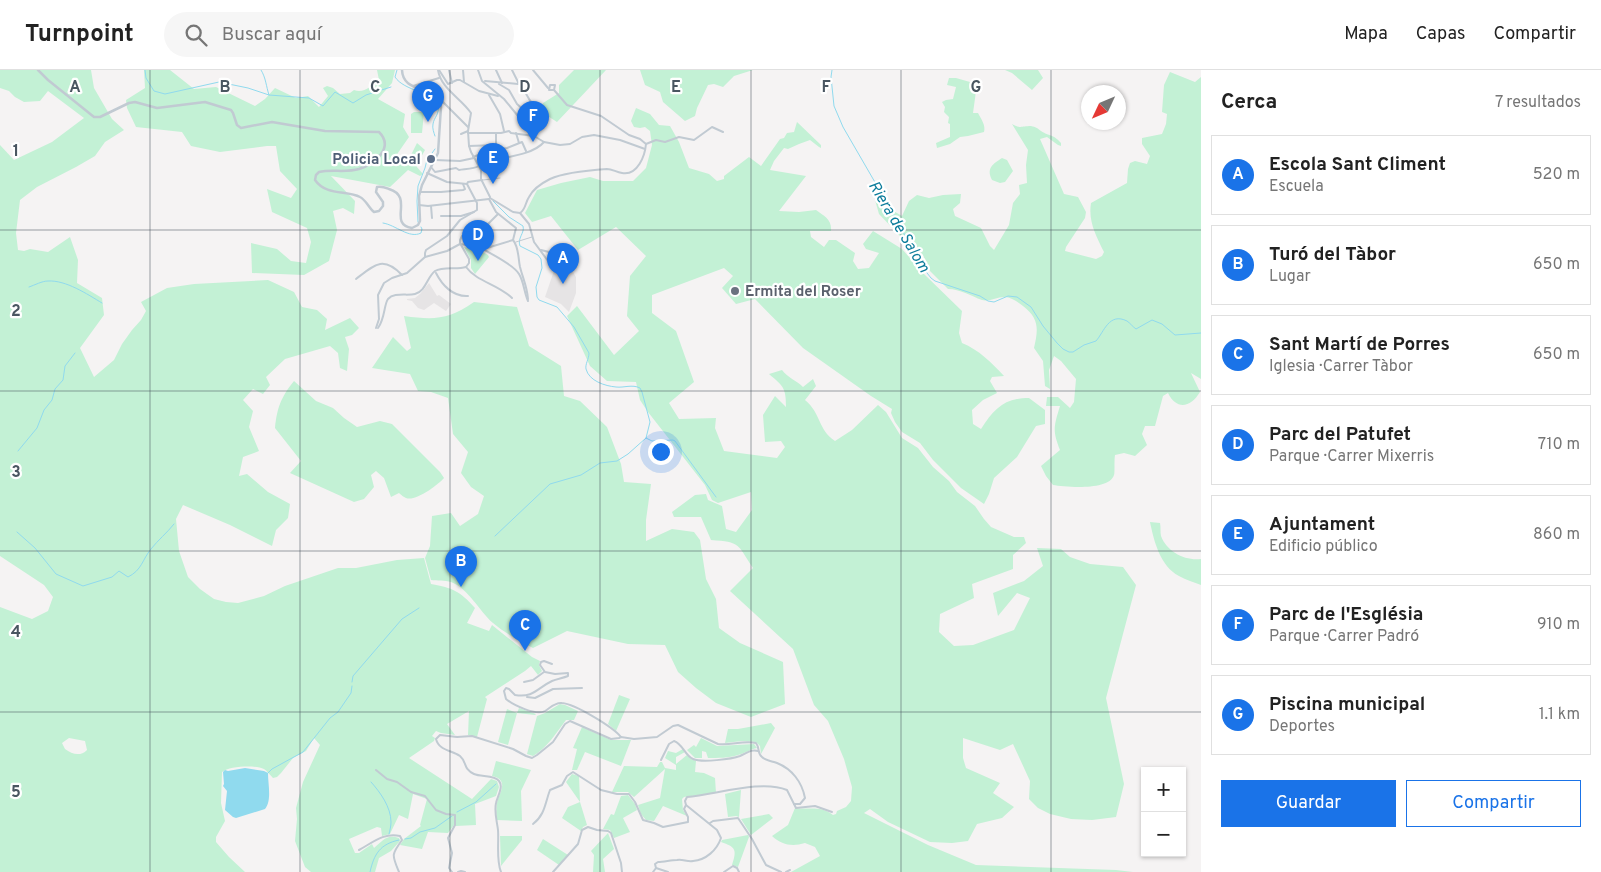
<!DOCTYPE html>
<html lang="es">
<head>
<meta charset="utf-8">
<style>
	body { margin:0; font-family:Overpass,sans-serif; background:#f6f6f6; color:#222 }
	.controls { position:absolute; right:15px; bottom:15px; display:grid; overflow:hidden; border-radius:0px; box-shadow:0 1px 4px #0004 }
	.controls button { width:45px; height:45px; display:grid; place-items:center; padding:0; border:0; border-bottom:1px solid #e0e0e0; background:#fff; color:#222; font:25px sans-serif }
	.compass { position:absolute; left:1081px; top:15px; width:45px; height:45px; border-radius:50%; background:#fff; box-shadow:0 1px 4px #0004; rotate:226deg }
	.you { position:absolute; left:660px; top:381px; width:18px; height:18px; margin:-12px; border:4px solid #fff; border-radius:50%; background:#1a73e8; box-shadow:0 0 0 8px #1a73e833 }
	.badge { display:grid; place-items:center; width:32px; height:32px; border-radius:50%; background:#1a73e8; color:#fff; font-size:16px; font-weight:700 }
	.pin { position:absolute; translate:-50% -41px; filter:drop-shadow(0 1px 2px #0008) }
	.pin::after { content:''; position:absolute; top:26px; width:18px; height:15px; background:inherit; clip-path:polygon(0 0,100% 0,50% 100%) }
	.list { margin:0; padding:0; list-style:none }
	h2 { display:flex; justify-content:space-between; align-items:center; height:65px; margin:0; padding:0 20px; font-size:21px }
	h2 small { font-size:16px; font-weight:400; color:#767676 }
	.list li { display:grid; grid-template-columns:32px 1fr auto; gap:15px; align-items:center; box-sizing:border-box; height:80px; margin:0 10px 10px; padding:0 10px; border:1px solid #e0e0e0; border-radius:0px }
	.list b { display:block; font-size:19px; white-space:nowrap }
	.list p { margin:0; font-size:16px; white-space:nowrap; color:#767676 }
	.list em { font-size:16px; font-style:normal; color:#767676 }
	.actions { display:flex; gap:10px; padding:15px 20px }
	.actions a { flex:1; padding:11px 0; border:1px solid #1a73e8; border-radius:0px; text-align:center; font-size:18px; color:#1a73e8 }
	.actions .main { background:#1a73e8; color:#fff }
	.icon { flex:none; width:28px; height:28px; fill:none; stroke:currentColor; stroke-width:2; stroke-linecap:round; stroke-linejoin:round }
	.map { position:relative; flex:none; width:1201px; height:802px; overflow:hidden }
	header { display:flex; align-items:center; gap:30px; box-sizing:border-box; height:70px; padding:0 25px; background:#fff; border-bottom:1px solid #e0e0e0 }
	header strong { font-size:24px }
	nav { display:flex; gap:28px; margin-inline-start:auto; font-size:18px }
	.search { width:350px; height:45px; background:#f6f6f6; display:flex; align-items:center; gap:12px; box-sizing:border-box; padding:0 18px; border-radius:28px; color:#767676; font-size:19px }
	main { display:flex }
	aside { flex:1; background:#fff }
	.map>svg:first-child { display:block }
	.education { fill:#e6e4e5 }
	.green { fill:#c3f1d5; fill-rule:evenodd }
	.water { fill:#90daee }
	.lines { fill:none; stroke-linecap:round; stroke-linejoin:round }
	.stream { stroke:#90daee; stroke-width:1 }
	.pedestrian { stroke:#c1cad2; stroke-width:1 }
	.minor { stroke:#c1cad2; stroke-width:2 }
	.tertiary { stroke:#c1cad2; stroke-width:2.5 }
	.grid { fill:none; stroke:#4a5661; stroke-width:1; stroke-opacity:0.55 }
	.service-dot { fill:#5c6f8a; stroke:#fff; stroke-width:2 }
	.worship-dot { fill:#6b7280; stroke:#fff; stroke-width:2 }
	.labels { text-anchor:middle; stroke-width:4.5; stroke-linejoin:round; paint-order:stroke }
	.service-label { font-size:15px; font-weight:bold; fill:#4e5e75; stroke:#fff; text-anchor:end }
	.worship-label { font-size:15px; font-weight:bold; fill:#5b616d; stroke:#fff; text-anchor:start }
	.water-label { font-size:16px; font-style:italic; fill:#0c7c9b; stroke:#fff }
	.grid-label { font-size:16px; text-anchor:middle; font-weight:bold; fill:#4a5661; stroke:#fff; stroke-width:4.5; stroke-linejoin:round; paint-order:stroke }
</style>
</head>
<body>
<header>
<strong>Turnpoint</strong>
<div class="search"><svg class="icon" aria-label="search" viewBox="0 0 24 24"><circle cx="10" cy="10" r="6"/><path d="M15 15l6 6"/></svg>Buscar aquí</div>
<nav><a>Mapa</a><a>Capas</a><a>Compartir</a></nav>
</header>
<main>
<div class="map">
<svg width="1201" height="802" viewBox="0 0 1201 802">
	<rect width="100%" height="100%" fill="#f5f3f3"/>
	<!-- education -->
	<g class="education">
		<polygon points="558,189 573,202 576,207 576,223 569,242 561,234 545,227"/>
		<polygon points="429,213 437,226 439,225 451,234 446,241 434,233 424,240 418,238 412,231 407,230 407,229 415,228 420,224"/>
	</g>
	<!-- green -->
	<g class="green">
		<path d="M0 0H91L94 18 112 49 124 60 105 72 95 86 76 97 37 117 20 130 16 163 18 180 24 181 30 179 48 182 70 167 78 190 77 213 102 228 104 245 80 278 94 307 114 290 122 274 132 260 141 250 146 241 141 232 167 218 194 214 268 210 294 222 302 237 317 240 327 249 325 260 350 248 359 258 352 265 345 267 349 279 347 301 340 298 338 283 330 276 285 289 266 307 270 315 263 324 253 319 243 330 253 341 249 357 259 381 243 387 239 406 247 404 268 422 290 434 288 448 276 460 272 476 230 455 183 435 176 449 179 481 188 507 200 519 214 529 226 532 238 533 264 526 285 516 338 498H356L397 490 424 488 431 514C453 518 460 521 475 538L467 553 489 561 492 555 532 587 540 591 539 595 542 601 538 605 531 596 525 601 485 627 487 629 477 667 468 665 469 641 447 654 455 665 441 663 436 661 432 666 435 668 434 671 409 688 472 729 491 709 497 711 499 717 496 726 475 734 476 755 456 756 454 755 448 763 428 762 422 779 400 775 404 769 421 756 420 755 427 729 413 724 408 749 399 745 390 764 382 766 381 758 377 757 349 769 355 783H359L372 774 374 778C383 771 386 764 399 768L400 771 391 781 379 788 375 802H311L305 797 295 771 297 749 296 738 303 712 320 675 314 668 306 681 293 688 281 703 277 707 273 708C270 705 267 701 264 699 255 695 230 696 222 702L221 733 225 751 216 767V772L229 787 245 802H0V537L32 549 48 541 53 527 44 515 0 486V75L14 90 52 72 84 48 48 21 40 31 24 32 15 27 9 21 0 18ZM69 668 85 671 87 680C80 687 72 684 65 679L62 673Z"/>
		<path d="M144 0H170L194 19 216 17 255 36 265 29 275 18 296 28 308 26 319 37 328 26 323 18 327 16 333 18 340 24 350 23 354 20C363 24 372 16 379 10L377 0H395L392 13 378 29 405 44 403 57 409 67 393 90 407 93 417 73 425 80 416 96 423 104 420 106 408 100 390 117 331 106 355 131 354 144 343 138 333 141 337 160 329 191 304 205 252 203 251 173 277 179 291 191 306 193 311 172 307 158 272 142 267 119 291 128 297 119 280 101 276 76H267L220 82 191 76 182 62 136 57 127 38 126 30 145 18Z"/>
		<polygon points="574,0 606,0 557,52 540,41 543,33 559,23 559,15"/>
		<polygon points="640,0 753,0 734,6 723,17 714,14 708,15 697,38 695,46 685,51 663,32 660,22 645,15"/>
		<polygon points="1005,0 1038,0 1043,8 1032,20 1012,3"/>
		<path d="M1170 2 1195 12 1201 7V309L1191 303 1200 322C1191 337 1177 341 1168 323L1163 326 1155 356H1145L1142 364 1147 375 1135 386 1124 383 1115 385C1114 390 1115 403 1114 405 1109 421 1066 417 1053 415L1046 406 1041 396 1060 380C1052 360 1054 356 1060 336H1046L1047 327H1058L1070 338 1074 332 1076 309 1061 291 1054 286 1049 300 1050 319 1045 316 1043 291 1034 278C1038 260 1040 249 1023 236 1018 232 1012 228 1006 227 998 226 990 232 982 230 971 226 960 219 948 219L930 201 923 185 899 165 879 144 875 130 902 146 909 131 917 125 929 128 943 125 961 124 960 133 953 139 955 146 981 158 990 176 994 180 1009 155 1013 133 1020 124 1019 115 1027 113 1026 95 1028 80 1012 54C1021 59 1021 56 1031 56 1036 57 1037 58 1041 61 1050 67 1052 63 1061 73V76L1058 75 1047 67 1040 69 1064 124 1078 127 1086 142 1085 148 1066 177 1065 181 1096 189 1102 186 1104 182C1096 166 1088 151 1091 133L1127 113 1128 99 1130 93 1135 91 1147 94 1150 86 1142 74V68L1162 64 1166 54 1167 44 1162 42 1164 15Z"/>
		<path d="M949 8H956L977 14 973 43H978C981 49 986 55 984 62L968 66 960 67 950 74 937 78 936 73 950 67V54L948 53 949 47 944 42 945 37 942 32 946 30 953 29 956 17 947 15Z"/>
		<path d="M636 38 650 44 659 55 670 56 679 72 689 98 709 104 717 111 724 109V106L749 87 761 96 780 69 784 68 787 63 794 62 797 52 821 75V78L819 77 810 70 799 74 788 79 784 78 774 91 770 100 806 106 779 141 799 142 816 140C824 146 832 149 831 161H810L811 167 824 177 829 170H836L855 183 853 191 858 199 869 198 879 183 866 179 863 174 873 161 902 179 924 204 962 241 959 263 962 273C979 280 991 292 1004 306L992 307 990 311 997 323 983 330 972 340 973 354 981 359C994 339 1004 328 1029 328L1045 340V354L1036 356 1017 387 994 408 989 424 984 434 961 418 933 390 920 373 902 362 895 352 891 343 892 339 871 326 803 278 755 229 736 234 722 218 733 206 724 198 652 225V243L676 261 694 312 669 333 679 349 716 348 715 358 724 381 777 388 785 377 781 371 765 372 763 345 775 326 786 337C786 317 783 316 769 304L782 300C788 308 796 310 803 317L813 309 816 316 805 330C821 343 818 360 835 371L852 360 878 335 886 342 902 368 918 378 933 397 949 411 957 422 975 436 984 449 991 457 1014 467H1024L1026 473 1013 485V499L972 514 974 528 940 544 939 562 954 576 973 575 1014 560 1030 528 1017 523 998 546 993 523 1024 511 1043 496 1037 478 1061 479 1070 487 1090 494 1123 497 1136 515 1106 628 1124 714 1116 747 1092 750 1071 749 1050 744 1038 738 1029 729 1030 711 1013 674 1000 680 963 668V688L966 698 1000 713 993 723 1014 737 1002 748 977 754 968 771 952 773 930 772 888 752 870 739 864 743 928 775 976 795 1116 800 1133 802H791L820 786 815 777 805 773C792 777 782 775 772 766L788 755 795 738C810 740 820 735 833 745L836 744 837 741 846 737 851 731 852 717 844 689 828 651 814 635 793 579 730 521 753 498C737 474 741 472 711 470L701 447H674L672 442 695 425 706 424 708 430 722 436 726 459 736 462 752 440 751 422 718 433 712 430 705 415 648 342 640 330 636 312 607 311 590 296 567 246 577 236 614 285 639 261 627 246 630 206 646 186 616 157 578 180 551 146 532 152 525 143 537 120 561 113 590 107 603 111H633L646 98 652 75 650 61 645 57 640 58 634 57 631 51Z"/>
		<polygon points="414,42 424,42 422,63 411,63 411,44"/>
		<path d="M1002 88 1007 90 1013 101 1005 112 1000 113 992 110C986 98 993 94 1002 88Z"/>
		<polygon points="464,177 481,181 488,185 489,187 475,204 471,198 471,190"/>
		<path d="M474 232 517 237 529 276 561 296 564 326 580 331 607 357 621 394 624 412 651 414 646 450V471L672 459 694 462 700 470 706 509 716 529 719 558 740 573 783 592 785 634 751 647 716 633 696 618 678 602 665 575 628 574 567 561 533 578C519 571 505 563 493 553 479 541 469 519 451 512 445 510 437 511 431 510L425 488 430 476 432 446 451 443 460 456 478 444 484 426 471 417 461 403 468 382 453 364 448 328 431 322 418 321 410 304 372 298 393 267 407 281 411 278 404 246C434 250 448 250 474 232Z"/>
		<path d="M294 311 316 331 333 338 344 348 357 357 380 351 392 354 440 402 444 408C438 415 415 432 406 428 405 428 400 424 399 423L391 427 384 408 376 401 371 405 374 417 364 429 354 432 290 403 301 391 275 358C277 338 281 327 294 311Z"/>
		<path d="M1150 452 1160 453C1161 457 1160 462 1161 466 1167 482 1185 491 1201 489V515C1194 512 1186 510 1179 506 1160 496 1154 471 1150 452Z"/>
		<polygon points="619,625 630,629 616,661 608,654"/>
		<path d="M560 634 565 635 578 641 574 650H566C556 663 547 678 533 686L527 684 537 646 545 643Z"/>
		<polygon points="519,638 536,644 535,645 517,643 508,675 498,672 507,639 517,643"/>
		<polygon points="771,653 775,658 761,684 760,676 756,672 742,671 725,673 728,659 738,659"/>
		<polygon points="582,657 611,670 631,670 621,696 585,682 577,700 572,700 577,679 573,678"/>
		<path d="M701 668 717 676 754 674 757 678C751 679 745 683 738 685 729 688 718 688 708 688L706 682 702 681V688H695L687 680 694 675 696 677Z"/>
		<polygon points="683,679 685,682 676,687 676,694 687,685 691,689 696,691 695,702 704,703 715,708 716,723 684,727 682,729 683,740 687,746 663,736 654,751 646,750 641,744 638,735 660,728 665,699 634,727 628,722 612,722 624,696 657,697 660,692 662,692 665,698 676,700 676,695 665,688 668,681 676,683"/>
		<path d="M496 691 531 700 521 721 522 751 497 750C496 745 496 739 497 733 499 723 510 710 492 706Z"/>
		<polygon points="572,704 579,706 580,732 587,755 583,757 581,761 562,748 568,737 580,732 566,712"/>
		<polygon points="741,720 739,747 736,746 728,747 725,724"/>
		<polygon points="628,725 635,734 637,740 623,748 630,762 614,768 610,760 603,759 611,744 614,745 621,726"/>
		<polygon points="769,744 773,748 751,765 741,749"/>
		<polygon points="608,763 614,779 603,789 605,802 593,802 594,785 591,781"/>
		<path d="M748 765 749 767 738 797 732 795C737 780 736 777 721 772L722 770Z"/>
		<polygon points="500,766 522,766 522,770 501,796"/>
		<polygon points="543,769 568,785 559,795 537,780"/>
	</g>
	<!-- water -->
	<path class="water" d="M245 698 264 701 268 703C268 715 272 730 265 739L236 748 233 747 225 740 227 721 223 716 224 714 223 702 225 700 228 701Z"/>
	<g class="lines">
		<!-- stream -->
		<g class="stream">
			<polyline points="145,0 146,8 154,21 165,24 219,12 248,18 269,25 309,28 323,36 335,22 353,33 366,25 391,17"/>
			<path d="M261 0C266 8 266 16 269 25"/>
			<path d="M397 0 395 7C404 21 433 22 438 35 440 44 434 47 433 54 432 58 434 63 435 66"/>
			<path d="M832 0 831 7 834 36 843 57 898 152 920 194 931 208 935 211 980 226 988 231 994 232 1008 226 1017 227 1031 237 1043 256 1057 273 1063 279 1069 282H1073L1084 275 1096 271C1104 262 1109 242 1127 251 1130 253 1133 257 1136 259L1152 250 1162 254 1175 265 1201 263"/>
			<path d="M493 131 509 147 523 156C525 163 517 168 520 176L538 185 541 189 542 198 536 217 537 227 539 230 557 237 574 257 589 283C589 289 585 294 586 299 589 311 605 316 616 317 624 318 632 314 640 318L642 322 650 352 646 368 652 371 673 370 675 371 716 427"/>
			<polyline points="418,152 417,131 418,116 425,98 427,90 435,79"/>
			<path d="M383 153C396 155 409 169 421 163L422 159 421 157"/>
			<path d="M29 217C35 215 42 211 48 211 66 210 87 224 102 233"/>
			<polyline points="18,381 37,358 44,340 52,330 55,319 63,310 65,296 75,283"/>
			<path d="M17 462 35 478 56 504 83 516 112 507 119 501 128 507C142 500 142 490 151 479 158 470 167 463 174 454"/>
			<polyline points="495,466 550,414 581,405 600,393 617,391 628,384 646,368"/>
			<polyline points="352,612 353,606 402,549 419,538"/>
			<polyline points="268,703 272,699 303,682 330,648 338,642 351,623 352,616"/>
			<path d="M371 712C380 722 391 737 391 752 391 756 390 760 389 764"/>
			<polyline points="457,742 476,732 496,714"/>
			<polyline points="405,769 411,768 420,762 435,758 452,746"/>
			<path d="M370 802C374 784 380 774 399 770"/>
		</g>
		<!-- pedestrian -->
		<g class="pedestrian">
			<polyline points="499,80 499,89"/>
			<polyline points="483,110 500,108"/>
			<polyline points="516,172 532,167"/>
		</g>
		<!-- minor -->
		<g class="minor">
			<path d="M438 0C441 19 461 28 471 43L468 61 469 76 471 82 481 100V109L490 127"/>
			<polyline points="439,0 448,14 457,10 460,10 479,21 498,26"/>
			<polyline points="449,0 452,13"/>
			<polyline points="463,0 464,12"/>
			<polyline points="478,0 482,11 504,29 518,46 535,60 535,65"/>
			<polyline points="496,0 502,13"/>
			<polyline points="533,0 548,18"/>
			<polyline points="485,11 518,14 518,12 512,0"/>
			<polyline points="499,14 509,20 517,34 526,42"/>
			<path d="M519 14C525 19 526 26 532 33"/>
			<polyline points="413,16 439,8"/>
			<polyline points="554,20 549,20 550,15 555,15 554,20 567,35 601,46 629,65 640,69 646,74"/>
			<polyline points="489,25 500,44 504,61"/>
			<polyline points="439,30 443,32 468,57"/>
			<polyline points="468,63 501,63 509,61 511,63 534,66 544,72 560,75 570,74 582,67 594,65 620,70 645,79"/>
			<polyline points="496,63 496,80"/>
			<polyline points="516,63 519,73"/>
			<polyline points="461,64 468,61"/>
			<polyline points="469,76 496,75"/>
			<polyline points="473,87 486,82 507,78 522,72 526,81"/>
			<polyline points="435,90 460,91 474,88"/>
			<path d="M431 97 435 102 456 98 459 100C465 99 474 99 479 96 482 94 485 92 489 91 505 87 533 85 544 72"/>
			<polyline points="481,98 496,94 506,94 505,88"/>
			<polyline points="427,103 447,112 467,114 468,112 482,110"/>
			<polyline points="420,122 441,122 463,120 465,119 463,114"/>
			<path d="M490 128 513 142 520 143C526 139 525 133 529 127 533 119 542 113 550 109 563 103 592 100 607 99 612 99 616 102 622 103 638 106 645 85 646 74L656 70 665 72 679 67 694 70 712 57 723 62"/>
			<polyline points="489,129 496,142 516,158 513,170"/>
			<polyline points="419,135 428,136 489,129"/>
			<polyline points="431,136 432,148"/>
			<polyline points="520,143 529,154 534,172 548,191 552,191 554,189 553,183 541,180"/>
			<polyline points="441,146 461,146 474,142"/>
			<path d="M513 170C519 177 518 188 520 197 523 209 527 216 528 229"/>
			<polyline points="460,174 487,178 513,170"/>
			<polyline points="460,174 460,170 462,166 480,162 498,144"/>
			<polyline points="461,175 469,189 469,193 466,197"/>
			<path d="M481 178C491 184 513 194 519 204 524 212 524 222 528 231"/>
			<polyline points="425,187 425,183 426,180 447,166 460,150 477,140 477,133 467,114"/>
			<path d="M466 197C477 212 498 214 512 228"/>
			<path d="M436 203C442 215 453 227 468 226"/>
			<path d="M356 209C374 195 383 185 402 205"/>
			<polyline points="376,258 379,249 378,225 384,213 392,208 407,203 425,187 447,181 460,174"/>
			<path d="M378 258C385 249 384 234 388 229 394 222 407 226 415 224 426 221 427 207 435 201 443 196 457 200 466 197"/>
			<path d="M552 594 544 591 541 592 540 595 545 602 555 604 568 603V606C563 608 557 609 552 611 537 618 534 628 515 625L509 619 506 618 504 621 506 629C513 635 536 646 545 641 550 638 555 632 562 633 575 634 613 657 621 667"/>
			<polyline points="524,612 533,610 544,602"/>
			<polyline points="527,627 535,628 553,619 582,618"/>
			<path d="M661 690 669 674 674 671C683 674 685 686 693 689 702 693 732 689 740 686 747 683 751 679 758 681"/>
			<polyline points="376,700 387,709 397,712 411,722 425,726 436,740 446,744 455,745 455,755 448,768 452,783 449,798 452,802"/>
			<polyline points="794,734 796,738 815,736 832,742"/>
			<polyline points="710,753 713,751 738,748 752,769 766,795 781,802"/>
			<path d="M533 754C545 745 545 733 550 720L562 715 567 706 573 702 601 720 617 724H629L635 732 643 750 654 753 663 757 688 752V747L684 739 686 735"/>
			<path d="M359 780C372 773 384 762 400 766L402 770C391 785 392 785 399 802"/>
			<polyline points="656,798 668,802"/>
			<polyline points="458,802 461,801 465,802"/>
			<path d="M501 802C496 790 499 773 498 760 497 751 494 743 496 733 497 727 504 717 499 711 495 705 481 707 474 704 463 699 467 692 460 686 452 680 439 681 436 669L440 665 457 667 472 666 513 679 526 686 532 688 537 685 553 672 565 654 570 651 611 669 619 668 621 667 634 669 657 667 673 656 678 655 718 674C730 676 743 670 756 673 760 678 757 683 762 687 766 691 772 691 777 693 792 699 802 712 805 728L800 734H794"/>
			<polyline points="553,802 578,774 582,760 588,757 597,760 608,761 611,763 621,793 622,802"/>
			<path d="M653 802 656 798 655 794 658 792C664 792 671 790 677 790 683 789 687 792 693 791 706 790 717 780 721 768L717 760 686 735 685 731 687 727C715 725 761 709 787 720L794 734"/>
			<polyline points="724,802 733,796 737,798 739,802"/>
			<polyline points="786,802 790,800"/>
		</g>
		<!-- tertiary -->
		<path class="tertiary" d="M38 0 48 10 94 47H100L129 33 135 32 157 38 205 32 231 40 233 43 237 55 241 58 272 52 325 61 379 62C395 78 374 94 359 99 346 103 332 99 319 102L316 105 315 110C326 126 347 120 360 127 366 130 369 138 374 142L379 141 383 136V132L376 122 377 117C382 116 384 117 389 119 415 127 387 154 412 158L418 155 420 151 419 126 422 115 438 83 441 37C436 13 403 25 402 0"/>
	</g>
	<!-- grid -->
	<path class="grid" d="M150 0V802M300 0V802M450 0V802M600 0V802M751 0V802M901 0V802M1051 0V802M0 160H1201M0 321H1201M0 481H1201M0 642H1201"/>
	<!-- markers -->
	<circle class="service-dot" cx="431" cy="89" r="5"/>
	<circle class="worship-dot" cx="735" cy="221" r="5"/>
	<g class="labels">
		<!-- service labels -->
		<g class="service-label">
			<text x="421" y="94">Policia Local</text>
		</g>
		<!-- worship labels -->
		<g class="worship-label">
			<text x="745" y="226">Ermita del Roser</text>
		</g>
		<!-- water labels -->
		<g class="water-label">
			<text transform="translate(900 156) rotate(59)" y="6">Riera de Salom</text>
		</g>
	</g>
	<g class="grid-label">
		<text x="75" y="22">A</text>
		<text x="225" y="22">B</text>
		<text x="375" y="22">C</text>
		<text x="525" y="22">D</text>
		<text x="676" y="22">E</text>
		<text x="826" y="22">F</text>
		<text x="976" y="22">G</text>
		<text x="16" y="86">1</text>
		<text x="16" y="246">2</text>
		<text x="16" y="407">3</text>
		<text x="16" y="567">4</text>
		<text x="16" y="727">5</text>
	</g>
</svg>
<div class="controls">
<button>+</button>
<button>−</button>
</div>
<svg class="compass" viewBox="-18 -18 36 36"><path d="M0-13l5 13h-10z" fill="#e53935"/><path d="M0 13l5-13h-10z" fill="#767676"/></svg>
<div class="you"></div>
<div class="pin badge" style="left:563px;top:214px">A</div>
<div class="pin badge" style="left:461px;top:517px">B</div>
<div class="pin badge" style="left:525px;top:581px">C</div>
<div class="pin badge" style="left:478px;top:191px">D</div>
<div class="pin badge" style="left:493px;top:114px">E</div>
<div class="pin badge" style="left:533px;top:72px">F</div>
<div class="pin badge" style="left:428px;top:52px">G</div>
</div>
<aside>
<h2>Cerca<small>7 resultados</small></h2>
<ul class="list">
<li><span class="badge">A</span><div><b>Escola Sant Climent</b><p>Escuela</p></div><em>520 m</em></li>
<li><span class="badge">B</span><div><b>Turó del Tàbor</b><p>Lugar</p></div><em>650 m</em></li>
<li><span class="badge">C</span><div><b>Sant Martí de Porres</b><p>Iglesia · Carrer Tàbor</p></div><em>650 m</em></li>
<li><span class="badge">D</span><div><b>Parc del Patufet</b><p>Parque · Carrer Mixerris</p></div><em>710 m</em></li>
<li><span class="badge">E</span><div><b>Ajuntament</b><p>Edificio público</p></div><em>860 m</em></li>
<li><span class="badge">F</span><div><b>Parc de l'Església</b><p>Parque · Carrer Padró</p></div><em>910 m</em></li>
<li><span class="badge">G</span><div><b>Piscina municipal</b><p>Deportes</p></div><em>1.1 km</em></li>
</ul>
<div class="actions"><a class="main">Guardar</a><a>Compartir</a></div>
</aside>
</main>
</body>
</html>
